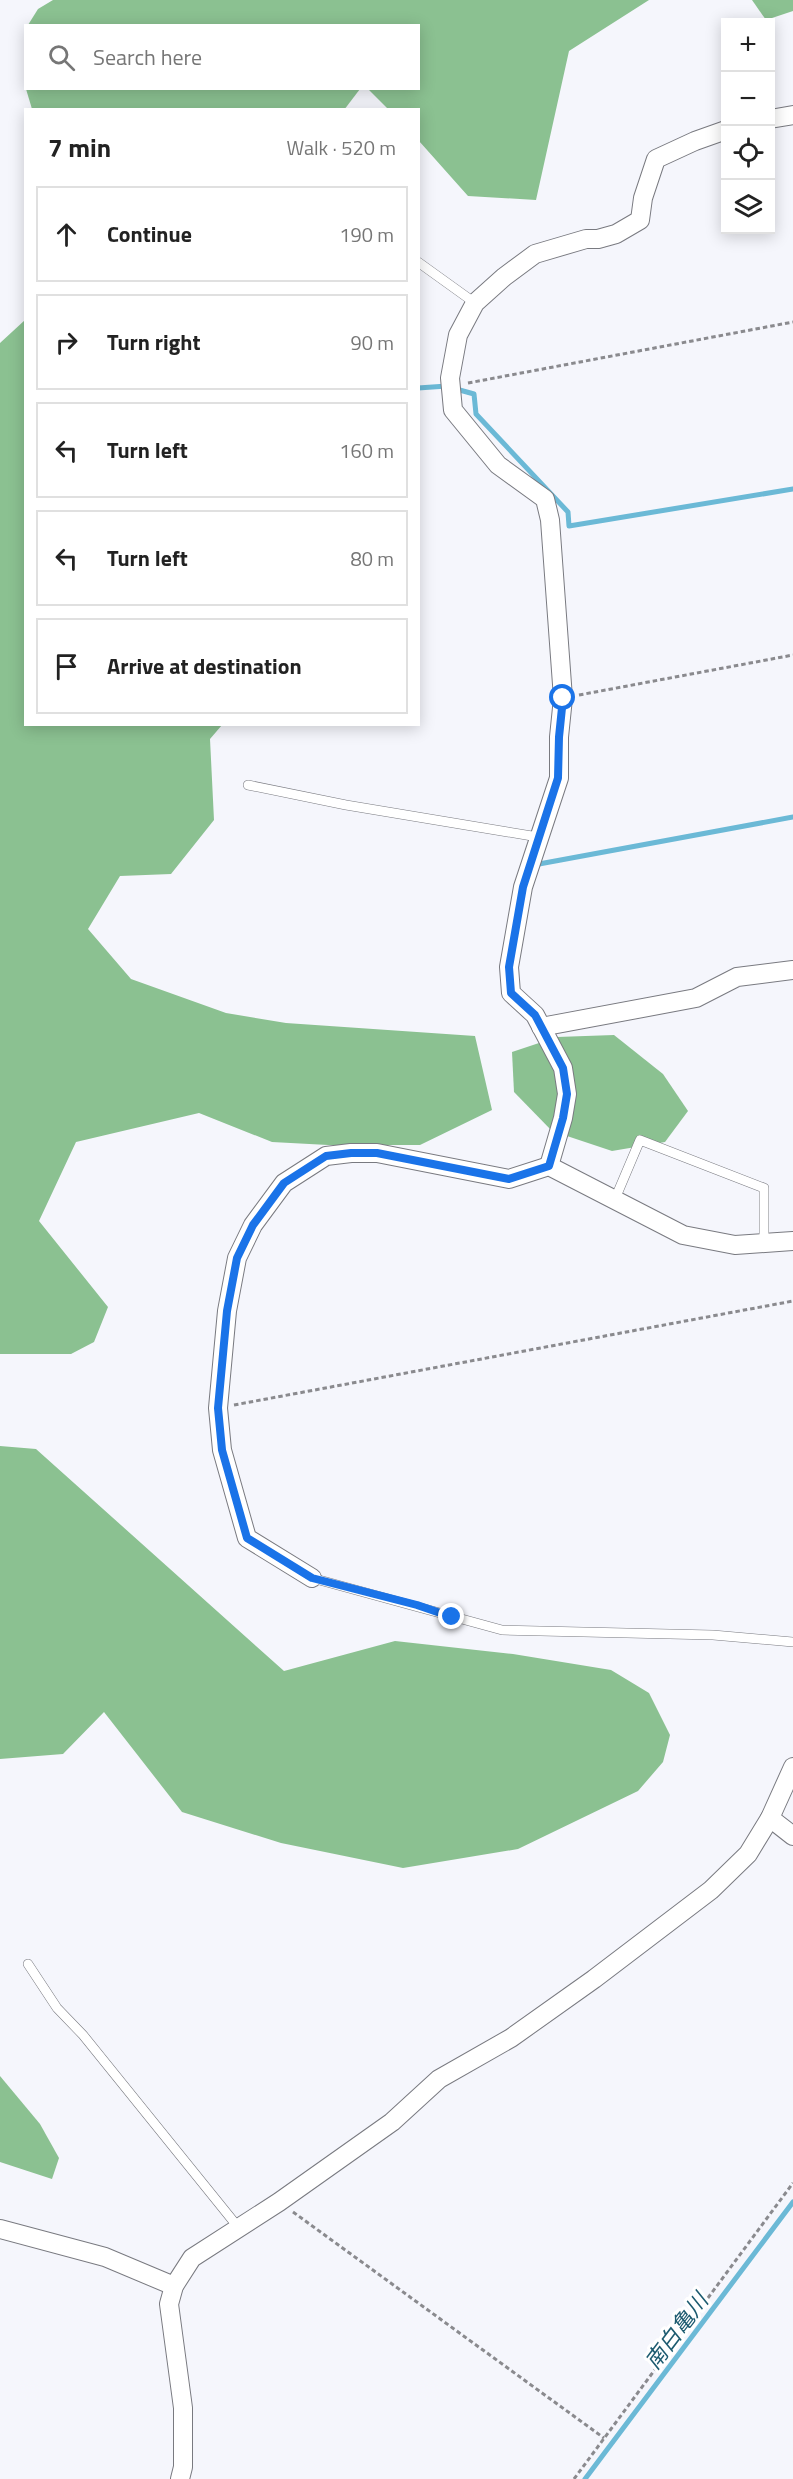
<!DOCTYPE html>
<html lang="en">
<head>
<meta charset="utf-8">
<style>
	body { margin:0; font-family:"Titillium Web","Noto Sans JP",sans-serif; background:#f2f2f2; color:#222 }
	.controls { position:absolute; right:18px; top:18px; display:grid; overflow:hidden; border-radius:0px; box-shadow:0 3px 15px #0003 }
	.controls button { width:54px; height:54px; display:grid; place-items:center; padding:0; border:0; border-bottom:2px solid #e0e0e0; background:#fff; color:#222; font:30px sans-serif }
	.stop { position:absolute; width:18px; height:18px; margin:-14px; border:4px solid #1a73e8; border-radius:50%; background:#fff }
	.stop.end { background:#1a73e8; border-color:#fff; box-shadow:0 2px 6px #0008 }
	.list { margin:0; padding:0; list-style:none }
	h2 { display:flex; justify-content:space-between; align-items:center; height:78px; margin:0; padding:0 24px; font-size:26px }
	h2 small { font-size:20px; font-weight:400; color:#767676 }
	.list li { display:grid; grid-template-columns:39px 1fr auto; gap:18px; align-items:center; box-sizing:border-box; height:96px; margin:0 12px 12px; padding:0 12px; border:2px solid #e0e0e0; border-radius:0px }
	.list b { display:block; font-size:22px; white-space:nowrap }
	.list em { font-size:20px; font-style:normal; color:#767676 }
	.icon { flex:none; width:33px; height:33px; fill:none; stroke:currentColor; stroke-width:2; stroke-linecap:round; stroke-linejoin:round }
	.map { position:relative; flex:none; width:793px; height:2479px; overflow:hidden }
	.search { position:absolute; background:#fff; box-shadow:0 3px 15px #0003; left:24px; top:24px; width:396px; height:66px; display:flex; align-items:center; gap:15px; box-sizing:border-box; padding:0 21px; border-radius:0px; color:#767676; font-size:22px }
	.panel { position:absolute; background:#fff; box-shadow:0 3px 15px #0003; left:24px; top:108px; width:396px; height:618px; border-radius:0px }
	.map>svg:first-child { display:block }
	.forest { fill:#8bc191 }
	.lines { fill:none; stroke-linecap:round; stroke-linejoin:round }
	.stream { stroke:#6bb9d6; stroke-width:5 }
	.service-casing { stroke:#797a80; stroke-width:10 }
	.minor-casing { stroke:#797a80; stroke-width:20 }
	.path { stroke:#8a8a8e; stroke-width:3; stroke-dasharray:4.5 3; stroke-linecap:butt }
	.service { stroke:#fff; stroke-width:9 }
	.minor { stroke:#fff; stroke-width:18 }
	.route { stroke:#1a73e8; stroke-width:8 }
	.labels { text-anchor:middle; stroke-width:6; stroke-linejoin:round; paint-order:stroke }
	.water-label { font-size:22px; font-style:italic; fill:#1d5b70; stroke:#fff }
</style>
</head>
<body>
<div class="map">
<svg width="793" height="2479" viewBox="0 0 793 2479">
	<rect width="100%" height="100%" fill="#f5f6fc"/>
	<!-- forest -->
	<g class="forest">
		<polygon points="53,0 649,0 569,51 536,200 468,196 419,141 418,110 388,109 368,89 418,88 418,26 28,25 38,9"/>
		<polygon points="752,0 793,0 793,11 766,20"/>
		<polygon points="26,89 26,88 360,89 344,110 32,109"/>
		<polygon points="25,320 26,724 222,725 210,739 214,820 171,874 120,876 88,929 131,979 226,1013 286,1023 475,1036 492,1110 420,1145 328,1145 272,1142 199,1113 76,1142 39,1221 108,1307 94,1342 71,1354 0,1354 0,343"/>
		<polygon points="614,1035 663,1074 688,1111 665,1142 612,1151 552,1131 514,1092 512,1052 557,1037"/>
		<polygon points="0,1446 36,1449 284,1671 395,1641 513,1654 611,1670 649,1693 670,1735 663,1762 638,1791 518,1849 403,1868 281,1843 182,1812 104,1712 63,1754 0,1759"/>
		<polygon points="0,2076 40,2124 59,2158 52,2179 0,2162"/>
	</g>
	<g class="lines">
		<!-- stream -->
		<g class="stream">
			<polyline points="418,388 447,386"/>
			<polyline points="456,389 474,394 476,414 568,512 569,526 793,489"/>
			<polyline points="539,864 793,817"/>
			<polyline points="585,2479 793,2202"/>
		</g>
		<defs>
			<g id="service">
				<polyline points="418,262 475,303"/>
				<polyline points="248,785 346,805 538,837"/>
				<polyline points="615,1199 640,1140 764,1188 764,1244"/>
				<polyline points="312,1578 502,1630 713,1635 793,1642"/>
				<polyline points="28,1964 57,2008 83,2035 238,2227"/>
			</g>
			<g id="minor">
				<polyline points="770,119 793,115"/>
				<polyline points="541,1027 696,998 737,977 793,970"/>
				<polyline points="549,1166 563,1118 567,1094 563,1068 535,1015 511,993 509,967 523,887 559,778 559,737 563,698 550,520 545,499 498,465 453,410 450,378 458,335 475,303 504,277 535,254 586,239 598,239 616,234 640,220 643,198 656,159 695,141 726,130"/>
				<polyline points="312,1578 247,1538 222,1450 218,1408 227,1311 237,1258 253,1225 284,1183 326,1156 351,1153 377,1153 509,1179 549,1166 683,1235 735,1245 793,1241"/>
				<polyline points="770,1818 793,1836"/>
				<polyline points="0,2229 105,2257 174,2286"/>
				<polyline points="180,2479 183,2467 183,2408 169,2304 174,2286 192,2258 279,2202 392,2122 439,2079 511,2038 594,1979 711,1890 748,1854 770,1818 793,1767"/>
			</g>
		</defs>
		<!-- service casing -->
		<use href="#service" class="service-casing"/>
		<!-- minor casing -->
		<use href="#minor" class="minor-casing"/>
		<!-- path -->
		<g class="path">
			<polyline points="468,383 793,322"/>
			<polyline points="579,695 793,655"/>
			<polyline points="234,1405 793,1301"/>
			<polyline points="293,2212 604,2438"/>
			<polyline points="574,2479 793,2183"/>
		</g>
		<!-- service -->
		<use href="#service" class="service"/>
		<!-- minor -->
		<use href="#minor" class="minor"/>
	</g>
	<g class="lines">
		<!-- route -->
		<polyline class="route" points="452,1617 417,1605 312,1578 247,1538 222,1450 218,1408 227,1311 237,1258 253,1225 284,1183 326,1156 351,1153 377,1153 509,1179 549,1166 563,1118 567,1094 563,1068 535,1015 511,993 509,967 523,887 558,778 559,737 563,698"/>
	</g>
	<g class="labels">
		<!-- water labels -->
		<g class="water-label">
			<text transform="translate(676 2331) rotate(-53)" y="8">南白亀川</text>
		</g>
	</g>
</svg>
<div class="controls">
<button>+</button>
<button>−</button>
<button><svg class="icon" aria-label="locate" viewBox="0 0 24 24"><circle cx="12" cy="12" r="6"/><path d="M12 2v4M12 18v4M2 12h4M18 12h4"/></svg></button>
<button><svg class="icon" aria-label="layers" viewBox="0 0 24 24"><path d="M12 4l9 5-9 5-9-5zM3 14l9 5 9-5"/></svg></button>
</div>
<div class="stop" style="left:563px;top:698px"></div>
<div class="stop end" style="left:452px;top:1617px"></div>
<div class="search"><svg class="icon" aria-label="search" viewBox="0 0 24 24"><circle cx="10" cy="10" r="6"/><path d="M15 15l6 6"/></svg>Search here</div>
<section class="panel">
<h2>7 min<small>Walk · 520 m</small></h2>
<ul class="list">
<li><svg class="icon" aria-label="ahead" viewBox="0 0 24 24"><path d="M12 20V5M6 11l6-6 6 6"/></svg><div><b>Continue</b></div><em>190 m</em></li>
<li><svg class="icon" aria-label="right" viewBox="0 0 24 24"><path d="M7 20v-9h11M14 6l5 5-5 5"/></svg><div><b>Turn right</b></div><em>90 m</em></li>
<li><svg class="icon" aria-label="left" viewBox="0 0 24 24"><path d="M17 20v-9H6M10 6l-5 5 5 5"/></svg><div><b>Turn left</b></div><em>160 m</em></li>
<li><svg class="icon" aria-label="left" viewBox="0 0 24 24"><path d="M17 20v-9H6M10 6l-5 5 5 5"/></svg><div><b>Turn left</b></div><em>80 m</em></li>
<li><svg class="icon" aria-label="arrive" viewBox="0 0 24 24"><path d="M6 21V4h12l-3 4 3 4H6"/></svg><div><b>Arrive at destination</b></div></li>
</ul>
</section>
</div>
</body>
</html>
